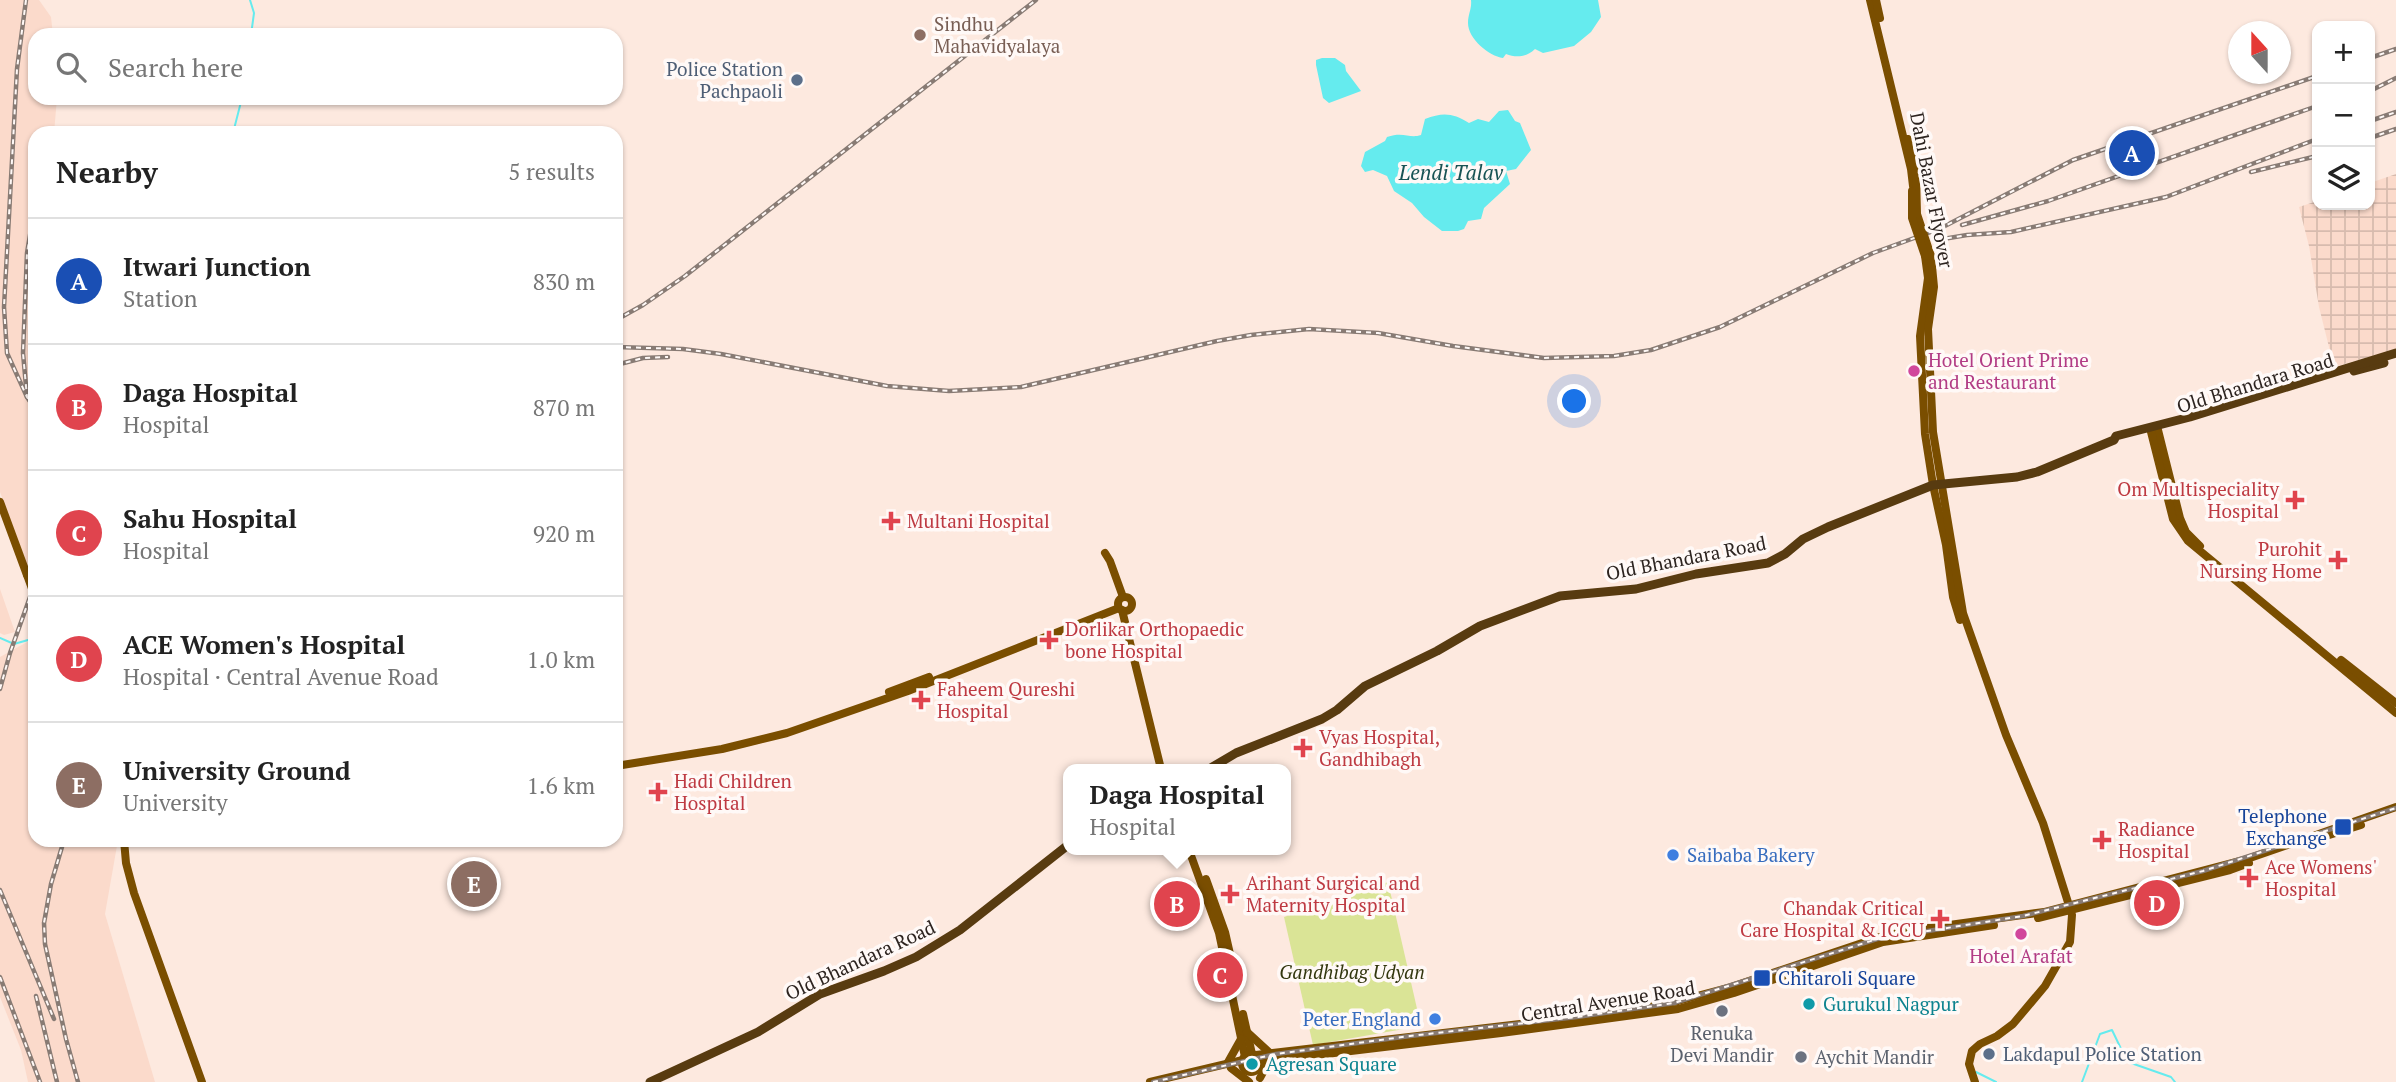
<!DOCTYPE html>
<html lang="en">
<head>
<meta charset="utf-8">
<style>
	body { margin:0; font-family:"PT Serif",serif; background:#f6f6f6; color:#222 }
	.controls { position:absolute; right:21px; top:21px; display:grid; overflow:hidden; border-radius:14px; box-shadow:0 2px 5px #0004 }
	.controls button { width:63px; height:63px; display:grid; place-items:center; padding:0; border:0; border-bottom:2px solid #e0e0e0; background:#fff; color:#222; font:35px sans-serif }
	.compass { position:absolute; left:2228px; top:21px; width:63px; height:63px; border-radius:50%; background:#fff; box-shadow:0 2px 5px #0004; rotate:339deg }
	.you { position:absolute; left:1575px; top:402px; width:24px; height:24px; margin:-18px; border:5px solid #fff; border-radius:50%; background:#1a73e8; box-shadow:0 0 0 10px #1a73e833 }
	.badge { display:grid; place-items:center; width:46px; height:46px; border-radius:50%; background:#2563eb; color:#fff; font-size:23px; font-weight:700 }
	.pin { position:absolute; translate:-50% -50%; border:4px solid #fff; box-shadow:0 2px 7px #0006 }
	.popup { position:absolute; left:1063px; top:764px; width:228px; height:91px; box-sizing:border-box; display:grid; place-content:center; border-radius:14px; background:#fff; filter:drop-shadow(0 2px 5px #0005); font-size:23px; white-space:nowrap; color:#767676 }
	.popup b { font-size:26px; color:#222 }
	.popup::after { content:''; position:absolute; left:50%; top:100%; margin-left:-14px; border:14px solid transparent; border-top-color:#fff }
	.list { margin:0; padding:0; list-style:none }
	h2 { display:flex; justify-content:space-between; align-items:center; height:91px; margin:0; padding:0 28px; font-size:30px }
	h2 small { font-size:23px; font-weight:400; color:#767676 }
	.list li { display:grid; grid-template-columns:46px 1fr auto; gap:21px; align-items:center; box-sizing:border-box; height:126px; padding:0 28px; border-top:2px solid #e0e0e0 }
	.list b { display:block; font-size:26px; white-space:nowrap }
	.list p { margin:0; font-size:23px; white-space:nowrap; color:#767676 }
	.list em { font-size:23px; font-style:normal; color:#767676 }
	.icon { flex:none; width:38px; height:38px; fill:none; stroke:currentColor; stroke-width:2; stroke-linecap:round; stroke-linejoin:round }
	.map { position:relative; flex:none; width:2396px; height:1082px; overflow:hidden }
	.search { position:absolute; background:#fff; box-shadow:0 2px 5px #0004; left:28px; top:28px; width:595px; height:77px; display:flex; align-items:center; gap:18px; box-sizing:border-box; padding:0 24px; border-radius:21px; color:#767676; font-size:26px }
	.panel { position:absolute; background:#fff; box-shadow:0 2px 5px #0004; left:28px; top:126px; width:595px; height:721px; border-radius:21px }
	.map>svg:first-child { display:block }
	.built { fill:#fbdacb }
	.industrial { fill:url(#industrial-grid) }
	.park { fill:#dae496 }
	.water { fill:#65ebee }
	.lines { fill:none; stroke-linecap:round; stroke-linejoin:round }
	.stream { stroke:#65ebee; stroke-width:2 }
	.major { stroke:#7a4e00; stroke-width:8 }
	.highway { stroke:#583b10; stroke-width:9 }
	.rail-casing { stroke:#887b74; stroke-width:4.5 }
	.rail { stroke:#fff9f7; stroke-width:2; stroke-dasharray:5; stroke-linecap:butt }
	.major-bridge { stroke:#7a4e00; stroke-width:8 }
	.education-dot { fill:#8d6e63; stroke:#fff9f7; stroke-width:2.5 }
	.service-dot { fill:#5c6f8a; stroke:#fff9f7; stroke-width:2.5 }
	.hotel-dot { fill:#d1479c; stroke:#fff9f7; stroke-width:2.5 }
	.health-dot { fill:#e0444e; stroke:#fff9f7; stroke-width:2.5 }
	.transit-dot { fill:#1a4fb4; stroke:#fff9f7; stroke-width:2.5 }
	.shop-dot { fill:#3f7fe0; stroke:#fff9f7; stroke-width:2.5 }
	.culture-dot { fill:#0f9aa8; stroke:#fff9f7; stroke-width:2.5 }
	.worship-dot { fill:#6b7280; stroke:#fff9f7; stroke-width:2.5 }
	.labels { text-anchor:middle; stroke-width:7; stroke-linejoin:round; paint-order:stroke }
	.education-label { font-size:19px; fill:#785e54; stroke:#fff9f7; text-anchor:start }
	.service-label { font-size:19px; fill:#4e5e75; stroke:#fff9f7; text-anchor:end }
	.street-label { font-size:19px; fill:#2d2420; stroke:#fff9f7 }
	.hotel-label { font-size:19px; fill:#b23c85; stroke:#fff9f7; text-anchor:start }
	.health-label { font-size:19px; fill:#be3a42; stroke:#fff9f7; text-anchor:start }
	.transit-label { font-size:19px; fill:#164399; stroke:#fff9f7; text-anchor:end }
	.shop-label { font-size:19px; fill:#366cbe; stroke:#fff9f7; text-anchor:start }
	.park-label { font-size:19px; font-style:italic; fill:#32360e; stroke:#fff9f7 }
	.culture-label { font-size:19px; fill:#0d838f; stroke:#fff9f7; text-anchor:start }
	.worship-label { font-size:19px; fill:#5b616d; stroke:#fff9f7 }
	.water-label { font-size:21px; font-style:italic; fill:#185354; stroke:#fff9f7 }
</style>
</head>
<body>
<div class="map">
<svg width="2396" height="1082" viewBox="0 0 2396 1082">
	<defs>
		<pattern id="industrial-grid" width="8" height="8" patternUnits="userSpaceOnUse" patternTransform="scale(1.75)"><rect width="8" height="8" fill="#fbdacb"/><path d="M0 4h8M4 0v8" fill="none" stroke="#d7bbae"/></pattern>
	</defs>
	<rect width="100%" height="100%" fill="#fde9df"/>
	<!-- built -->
	<g class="built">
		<polygon points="0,0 39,0 51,17 53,35 35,35 35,98 57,98 54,133 35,133 35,585 0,492"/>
		<polygon points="0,589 15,632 4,635 0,633"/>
		<polygon points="29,641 35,656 35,840 118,840 105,914 155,1082 28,1082 21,1050 0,997 0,657"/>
	</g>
	<!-- industrial -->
	<polygon class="industrial" points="2396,174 2396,349 2334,367 2319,307 2309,246 2299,207 2317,201 2317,205 2370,205 2370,183"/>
	<!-- park -->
	<polygon class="park" points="1388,882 1421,1026 1313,1045 1284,917"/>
	<!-- water -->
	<g class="water">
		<path d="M1471 0H1598L1601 17 1591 32 1574 46 1543 53 1535 49C1527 57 1516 58 1506 54L1503 58C1489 56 1468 39 1468 23 1468 14 1472 9 1471 0Z"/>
		<polygon points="1322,58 1335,58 1345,65 1346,71 1361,91 1329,103 1323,98 1316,65 1316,60"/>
		<path d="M1508 110 1515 121 1520 123 1531 150 1516 169 1506 171 1510 184 1484 208 1481 219 1468 221 1464 229 1458 231H1442L1424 217 1412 203 1394 191 1387 176 1373 170 1365 172 1361 166 1365 152 1385 141 1387 137C1404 131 1409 139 1421 135L1425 119C1443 112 1453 113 1469 123L1478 119 1489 122 1499 111Z"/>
	</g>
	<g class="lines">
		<!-- stream -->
		<g class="stream">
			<polyline points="250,0 254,13 251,35"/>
			<polyline points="233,133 242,98"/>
			<polyline points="0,638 14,644 35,638"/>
			<polyline points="1976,1072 1996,1082"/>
			<polyline points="2082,1082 2100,1034 2112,1030 2124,1055 2131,1063 2171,1077 2175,1082"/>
		</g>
		<!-- major -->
		<g class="major">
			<polyline points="1870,0 1911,169 1913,186"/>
			<polyline points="1876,0 1880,18"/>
			<polyline points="1925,256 1928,278 1920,336 1925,434 1933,485 1946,545 1953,597 1960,620"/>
			<polyline points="1931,256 1934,287 1928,329 1933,432 1963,613 2006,735 2043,823 2072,915 2070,942 2045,986 2013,1024 1997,1036 1980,1044 1972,1051 1969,1064 1975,1082"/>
			<polyline points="2157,426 2180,518 2186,532 2200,546"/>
			<polyline points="2150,428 2173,519 2188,541 2396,713"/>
			<polyline points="0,502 27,575"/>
			<polyline points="1105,553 1110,561 1123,597"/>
			<circle cx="1125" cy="604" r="7"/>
			<polyline points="1122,610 1161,769"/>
			<polyline points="2341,660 2396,703"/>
			<polyline points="889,692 929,677"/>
			<polyline points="616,766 722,749 787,733 908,691 1119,608"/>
			<polyline points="2326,836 2361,825"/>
			<polyline points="124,840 126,863 134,893 202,1082"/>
			<polyline points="1189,850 1219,933 1245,1057"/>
			<polyline points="1206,879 1225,932 1232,963"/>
			<polyline points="2038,918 2230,870 2249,863"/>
			<polyline points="1243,1014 1252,1054"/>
			<polyline points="1247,1032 1271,1054"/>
			<circle cx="1251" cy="1063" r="9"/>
			<polyline points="1256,1055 1597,1015 1678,1001 1731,987 1880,937 1913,930 2044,912 2247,859 2396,807"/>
			<polyline points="1260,1062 1501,1033 1678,1009 1734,993 1883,942 1994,925"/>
			<polyline points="1227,1064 1241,1039"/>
			<polyline points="1231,1068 1249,1082"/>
			<polyline points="1260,1078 1269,1061"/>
			<polyline points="1150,1082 1243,1060"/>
		</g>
		<!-- highway -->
		<g class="highway">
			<polyline points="2354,371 2384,363"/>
			<polyline points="1209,769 1236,753 1322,719 1337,710 1365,686 1437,651 1480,626 1560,596 1636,589 1696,574 1768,563 1785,554 1803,539 1828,527 1933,485 2017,477 2037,472 2114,440 2116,436 2190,417 2396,353"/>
			<polyline points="650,1082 758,1032 820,994 884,971 916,957 960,930 1068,845"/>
		</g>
		<defs>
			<g id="rail">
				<polyline points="26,0 17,69 4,307 7,353 27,397"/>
				<polyline points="2370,58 2396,49"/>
				<polyline points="2370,91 2396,78"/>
				<polyline points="2370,121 2396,112"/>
				<polyline points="2370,138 2396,129"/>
				<polyline points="2251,172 2317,156"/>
				<polyline points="35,205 27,253 23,353 27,397 35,409"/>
				<polyline points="1962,225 2048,201 2317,106"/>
				<polyline points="1937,240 1967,235 2011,232 2166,197 2317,139"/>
				<polyline points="616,320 643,305 685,276 1036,0"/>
				<polyline points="616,347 683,349 721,354 887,386 949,391 1021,387 1217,341 1251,335 1309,329 1378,333 1453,346 1544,358 1614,356 1651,350 1720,327 1873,253 1939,229 2073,160 2317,76"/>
				<polyline points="616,365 643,358 668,357"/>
				<polyline points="0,689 10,653 35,583"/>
				<polyline points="64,840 51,884 44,923 45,944 66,1039 78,1082"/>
				<polyline points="0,890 54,1019"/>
				<polyline points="0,977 40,1082"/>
				<polyline points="36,996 57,1082"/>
				<polyline points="1153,1082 1276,1054 1410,1036 1577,1017 1674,1003 1877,939 2023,916 2203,871 2396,808"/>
			</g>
		</defs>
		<!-- rail casing -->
		<use href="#rail" class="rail-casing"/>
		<!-- rail -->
		<use href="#rail" class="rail"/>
		<!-- major-bridge -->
		<g class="major-bridge">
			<polyline points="1908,139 1916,173 1917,214 1931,256"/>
			<polyline points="1912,191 1912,218 1925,256"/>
			<polyline points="27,575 35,597"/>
		</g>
	</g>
	<!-- markers -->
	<circle class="education-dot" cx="920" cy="35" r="7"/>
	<g class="service-dot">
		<circle cx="797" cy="80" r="7"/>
		<circle cx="1989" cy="1054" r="7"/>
	</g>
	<g class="hotel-dot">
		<circle cx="1914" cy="371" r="7"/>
		<circle cx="2021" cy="934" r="7"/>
	</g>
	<g class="health-dot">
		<path d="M2291.5 489.5h7v7h7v7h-7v7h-7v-7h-7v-7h7z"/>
		<path d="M887.5 510.5h7v7h7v7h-7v7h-7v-7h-7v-7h7z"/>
		<path d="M2334.5 549.5h7v7h7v7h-7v7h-7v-7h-7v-7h7z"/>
		<path d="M1045.5 629.5h7v7h7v7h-7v7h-7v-7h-7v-7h7z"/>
		<path d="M917.5 689.5h7v7h7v7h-7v7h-7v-7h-7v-7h7z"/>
		<path d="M1299.5 737.5h7v7h7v7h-7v7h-7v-7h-7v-7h7z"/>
		<path d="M654.5 781.5h7v7h7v7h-7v7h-7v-7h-7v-7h7z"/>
		<path d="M2098.5 829.5h7v7h7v7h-7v7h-7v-7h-7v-7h7z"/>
		<path d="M2245.5 867.5h7v7h7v7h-7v7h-7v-7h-7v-7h7z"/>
		<path d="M1226.5 883.5h7v7h7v7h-7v7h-7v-7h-7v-7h7z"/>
		<path d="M1936.5 908.5h7v7h7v7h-7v7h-7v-7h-7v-7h7z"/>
	</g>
	<g class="transit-dot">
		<rect x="2334" y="818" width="18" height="18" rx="3.5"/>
		<rect x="1753" y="969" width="18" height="18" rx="3.5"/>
	</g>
	<g class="shop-dot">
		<circle cx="1673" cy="855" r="7"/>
		<circle cx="1435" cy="1019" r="7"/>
	</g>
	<g class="culture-dot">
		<circle cx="1809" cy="1004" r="7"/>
		<circle cx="1252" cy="1064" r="7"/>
	</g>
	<g class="worship-dot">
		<circle cx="1722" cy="1011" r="7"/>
		<circle cx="1801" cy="1057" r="7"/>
	</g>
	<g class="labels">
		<!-- education labels -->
		<g class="education-label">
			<text x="934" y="31">Sindhu<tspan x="934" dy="22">Mahavidyalaya</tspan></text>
		</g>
		<!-- service labels -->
		<g class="service-label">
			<text x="783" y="76">Police Station<tspan x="783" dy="22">Pachpaoli</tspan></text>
			<text x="2003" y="1061" text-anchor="start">Lakdapul Police Station</text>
		</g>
		<!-- street labels -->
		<g class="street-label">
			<text transform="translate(1932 190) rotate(79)" y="7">Dahi Bazar Flyover</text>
			<text transform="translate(2255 383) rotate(-17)" y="7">Old Bhandara Road</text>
			<text transform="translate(1686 558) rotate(-11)" y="7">Old Bhandara Road</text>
			<text transform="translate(860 960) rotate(-25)" y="7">Old Bhandara Road</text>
			<text transform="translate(1608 1001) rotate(-9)" y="7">Central Avenue Road</text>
		</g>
		<!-- hotel labels -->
		<g class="hotel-label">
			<text x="1928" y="367">Hotel Orient Prime<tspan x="1928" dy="22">and Restaurant</tspan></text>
			<text x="2021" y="963" text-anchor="middle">Hotel Arafat</text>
		</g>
		<!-- health labels -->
		<g class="health-label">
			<text x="2279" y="496" text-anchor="end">Om Multispeciality<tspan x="2279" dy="22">Hospital</tspan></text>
			<text x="907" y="528">Multani Hospital</text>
			<text x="2322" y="556" text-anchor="end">Purohit<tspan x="2322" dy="22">Nursing Home</tspan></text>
			<text x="1065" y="636">Dorlikar Orthopaedic<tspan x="1065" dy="22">bone Hospital</tspan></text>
			<text x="937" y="696">Faheem Qureshi<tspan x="937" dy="22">Hospital</tspan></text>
			<text x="1319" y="744">Vyas Hospital,<tspan x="1319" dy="22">Gandhibagh</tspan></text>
			<text x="674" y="788">Hadi Children<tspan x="674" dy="22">Hospital</tspan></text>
			<text x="2118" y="836">Radiance<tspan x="2118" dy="22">Hospital</tspan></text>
			<text x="2265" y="874">Ace Womens'<tspan x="2265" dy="22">Hospital</tspan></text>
			<text x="1246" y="890">Arihant Surgical and<tspan x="1246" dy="22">Maternity Hospital</tspan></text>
			<text x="1924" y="915" text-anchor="end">Chandak Critical<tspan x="1924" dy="22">Care Hospital &amp; ICCU</tspan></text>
		</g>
		<!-- transit labels -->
		<g class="transit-label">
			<text x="2327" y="823">Telephone<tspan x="2327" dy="22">Exchange</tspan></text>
			<text x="1778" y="985" text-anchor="start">Chitaroli Square</text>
		</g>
		<!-- shop labels -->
		<g class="shop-label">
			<text x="1687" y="862">Saibaba Bakery</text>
			<text x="1421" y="1026" text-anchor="end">Peter England</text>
		</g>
		<!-- park labels -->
		<g class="park-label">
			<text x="1352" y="979">Gandhibag Udyan</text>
		</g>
		<!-- culture labels -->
		<g class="culture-label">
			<text x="1823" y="1011">Gurukul Nagpur</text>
			<text x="1266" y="1071">Agresan Square</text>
		</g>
		<!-- worship labels -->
		<g class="worship-label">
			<text x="1722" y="1040">Renuka<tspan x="1722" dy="22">Devi Mandir</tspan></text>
			<text x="1815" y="1064" text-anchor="start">Aychit Mandir</text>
		</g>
		<!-- water labels -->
		<g class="water-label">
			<text x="1451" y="180">Lendi Talav</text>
		</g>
	</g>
</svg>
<div class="controls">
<button>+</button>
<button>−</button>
<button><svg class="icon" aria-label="layers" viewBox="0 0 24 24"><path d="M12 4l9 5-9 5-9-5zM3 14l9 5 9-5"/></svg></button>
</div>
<svg class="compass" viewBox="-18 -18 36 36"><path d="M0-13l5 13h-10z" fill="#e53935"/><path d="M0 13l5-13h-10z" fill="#767676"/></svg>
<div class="you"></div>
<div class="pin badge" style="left:2132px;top:153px;background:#1a4fb4">A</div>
<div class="pin badge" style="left:1177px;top:904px;background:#e0444e">B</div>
<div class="popup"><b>Daga Hospital</b>Hospital</div>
<div class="pin badge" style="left:1220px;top:975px;background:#e0444e">C</div>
<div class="pin badge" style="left:2157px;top:903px;background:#e0444e">D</div>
<div class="pin badge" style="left:474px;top:884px;background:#8d6e63">E</div>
<div class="search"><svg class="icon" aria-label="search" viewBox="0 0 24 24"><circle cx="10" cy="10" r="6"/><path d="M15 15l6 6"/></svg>Search here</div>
<section class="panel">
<h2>Nearby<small>5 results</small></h2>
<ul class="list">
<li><span class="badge" style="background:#1a4fb4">A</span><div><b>Itwari Junction</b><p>Station</p></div><em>830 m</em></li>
<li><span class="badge" style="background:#e0444e">B</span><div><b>Daga Hospital</b><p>Hospital</p></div><em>870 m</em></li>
<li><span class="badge" style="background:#e0444e">C</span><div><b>Sahu Hospital</b><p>Hospital</p></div><em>920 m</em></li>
<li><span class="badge" style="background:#e0444e">D</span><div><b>ACE Women's Hospital</b><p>Hospital · Central Avenue Road</p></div><em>1.0 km</em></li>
<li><span class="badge" style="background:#8d6e63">E</span><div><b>University Ground</b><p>University</p></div><em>1.6 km</em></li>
</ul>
</section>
</div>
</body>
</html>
